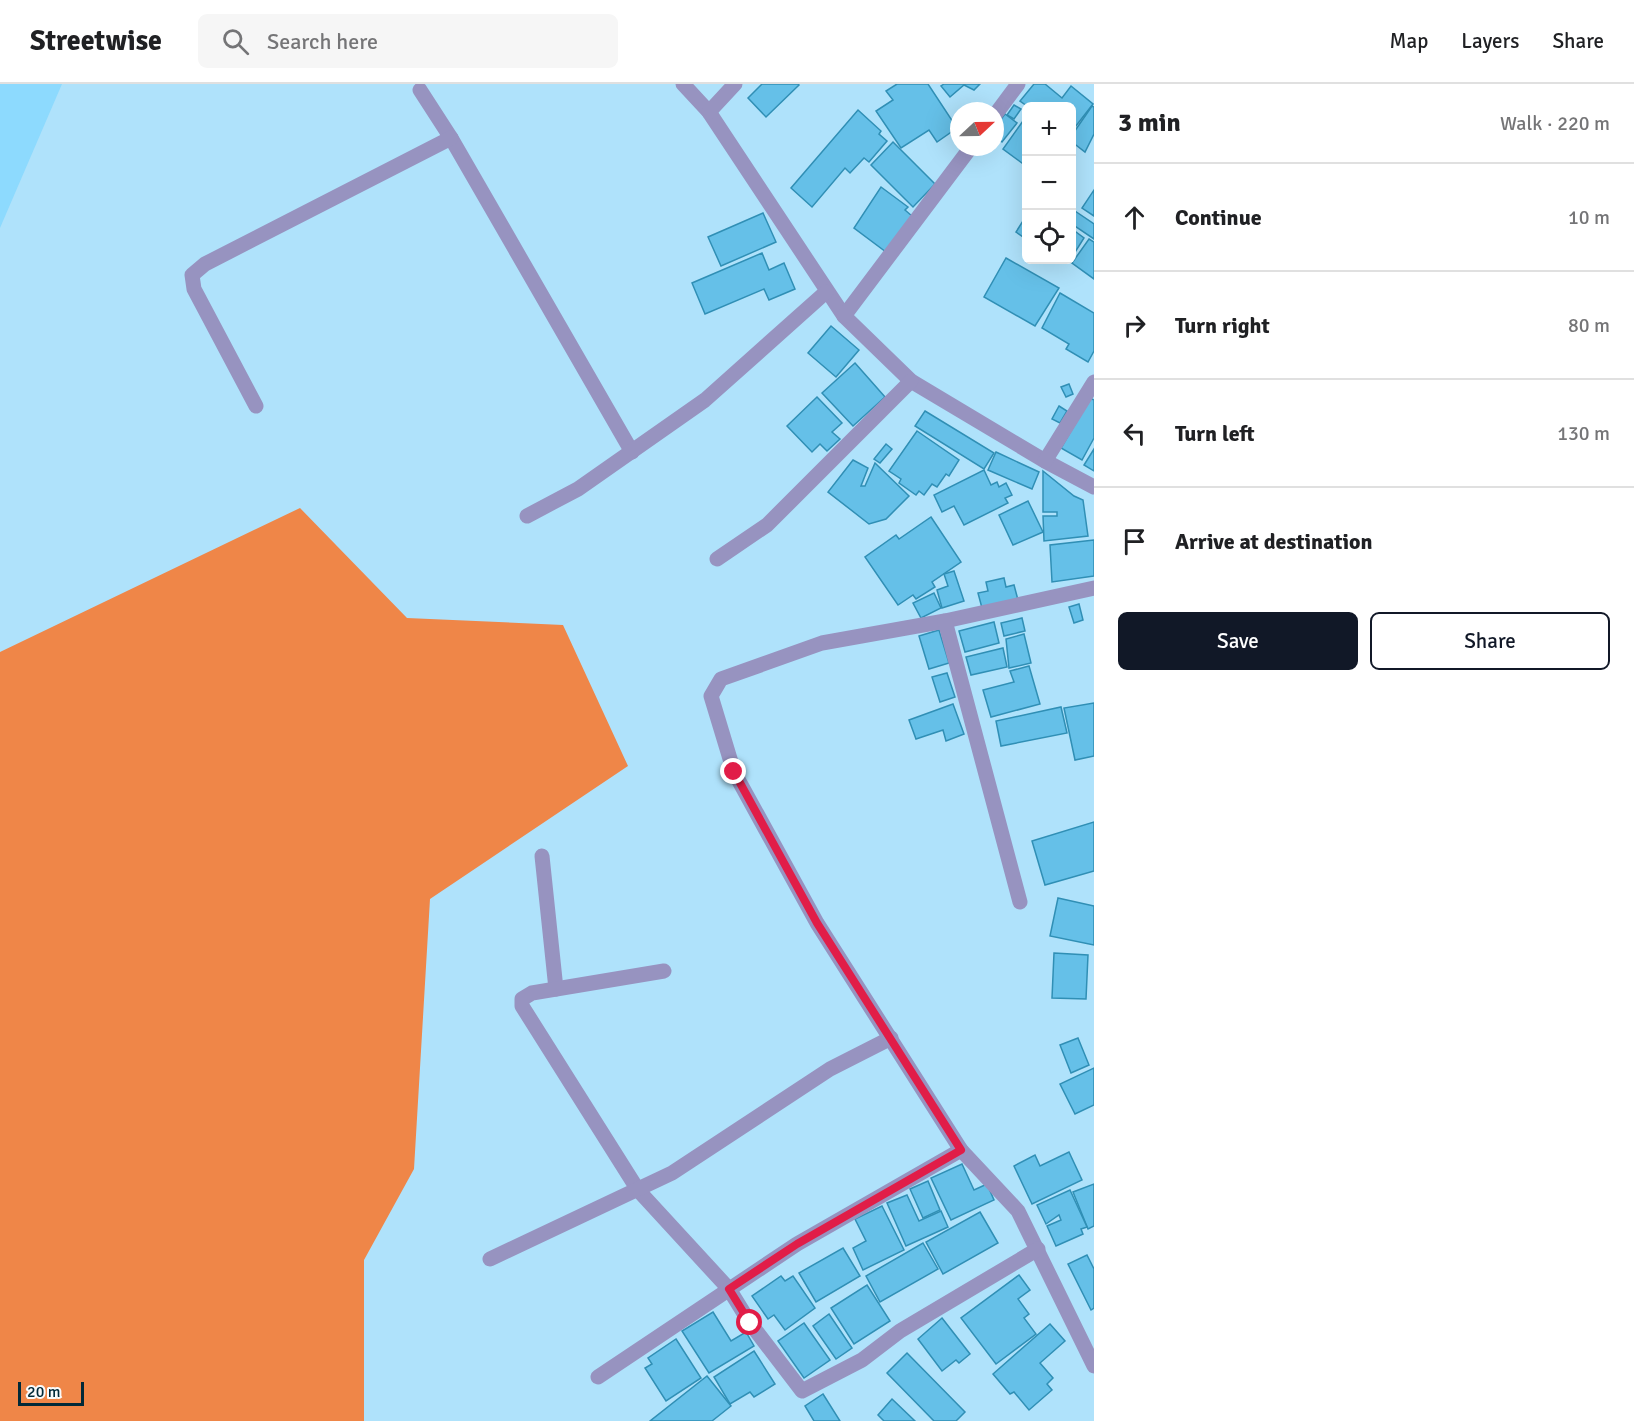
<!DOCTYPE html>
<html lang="en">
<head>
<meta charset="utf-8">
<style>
	body { margin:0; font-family:Signika,sans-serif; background:#f6f6f6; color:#202124 }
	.controls { position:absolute; right:18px; top:18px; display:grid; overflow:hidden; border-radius:9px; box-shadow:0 6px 24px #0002 }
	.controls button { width:54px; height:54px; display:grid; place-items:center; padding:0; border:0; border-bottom:2px solid #e0e0e0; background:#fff; color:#202124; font:30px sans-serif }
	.compass { position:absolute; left:950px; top:18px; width:54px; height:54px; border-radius:50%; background:#fff; box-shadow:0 6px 24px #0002; rotate:68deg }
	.scale { position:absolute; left:18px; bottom:15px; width:66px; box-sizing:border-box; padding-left:6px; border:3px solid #002938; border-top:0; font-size:16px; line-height:21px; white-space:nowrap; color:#002938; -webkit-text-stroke:4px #fafafa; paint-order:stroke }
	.stop { position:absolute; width:18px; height:18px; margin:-14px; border:4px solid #e11d48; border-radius:50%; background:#fff }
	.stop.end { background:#e11d48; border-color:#fff; box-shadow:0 2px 6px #0008 }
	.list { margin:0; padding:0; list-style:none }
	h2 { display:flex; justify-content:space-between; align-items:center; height:78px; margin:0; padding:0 24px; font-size:26px }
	h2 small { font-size:20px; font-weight:400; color:#757577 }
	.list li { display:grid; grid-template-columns:39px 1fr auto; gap:18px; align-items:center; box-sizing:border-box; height:108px; padding:0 24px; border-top:2px solid #e0e0e0 }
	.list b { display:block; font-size:22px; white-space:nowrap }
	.list em { font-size:20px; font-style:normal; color:#757577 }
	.actions { display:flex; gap:12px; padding:18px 24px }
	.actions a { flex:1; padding:14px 0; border:2px solid #111827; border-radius:9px; text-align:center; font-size:21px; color:#111827 }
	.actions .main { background:#111827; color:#fff }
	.icon { flex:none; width:33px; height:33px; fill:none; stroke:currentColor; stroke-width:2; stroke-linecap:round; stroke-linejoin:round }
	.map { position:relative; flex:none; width:1094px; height:1337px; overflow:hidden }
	header { display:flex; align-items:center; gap:36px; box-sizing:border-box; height:84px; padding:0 30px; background:#fff; border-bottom:2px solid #e0e0e0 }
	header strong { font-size:28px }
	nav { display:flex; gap:33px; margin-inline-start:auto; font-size:21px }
	.search { width:420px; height:54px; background:#f6f6f6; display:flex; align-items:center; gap:15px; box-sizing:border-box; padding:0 21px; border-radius:9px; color:#757577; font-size:22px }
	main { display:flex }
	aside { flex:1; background:#fff }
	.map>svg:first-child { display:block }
	.built { fill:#8ddafe }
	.forest { fill:#ef8648 }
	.building { fill:#65c0e8; stroke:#308fb5; stroke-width:1.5 }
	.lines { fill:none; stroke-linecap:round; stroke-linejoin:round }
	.street { stroke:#9793c0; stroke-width:15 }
	.route { stroke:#e11d48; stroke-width:8 }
</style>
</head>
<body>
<header>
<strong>Streetwise</strong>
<div class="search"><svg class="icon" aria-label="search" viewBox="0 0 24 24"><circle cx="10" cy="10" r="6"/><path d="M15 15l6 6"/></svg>Search here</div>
<nav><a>Map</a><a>Layers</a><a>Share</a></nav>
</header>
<main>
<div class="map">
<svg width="1094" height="1337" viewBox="0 0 1094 1337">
	<rect width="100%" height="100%" fill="#afe2fb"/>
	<!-- built -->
	<polygon class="built" points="0,0 62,0 0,144"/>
	<!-- forest -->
	<polygon class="forest" points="300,424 407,534 563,541 628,682 430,815 414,1085 364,1176 364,1337 0,1337 0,568"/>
	<!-- building -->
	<g class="building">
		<polygon points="762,0 798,0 799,1 766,33 748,14"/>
		<polygon points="897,0 928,0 957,44 937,58 929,46 901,64 876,27 893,16 886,7"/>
		<polygon points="944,0 980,0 974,6 964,1 950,13 941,2"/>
		<polygon points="1034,0 1045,0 1062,14 1071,2 1093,20 1072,47 1072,22 1027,22 1020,17"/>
		<polygon points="1014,21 1021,25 1014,35 1007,31"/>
		<polygon points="1092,22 1094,23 1094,50 1085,68 1072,58 1072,51"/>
		<polygon points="858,26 881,47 879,50 887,57 869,78 864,74 850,89 845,84 812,123 791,104"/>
		<polygon points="1005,30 1017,39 1002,58 995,52 995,43"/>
		<polygon points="1023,37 1026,40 1026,82 1003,65"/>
		<polygon points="893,58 935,100 913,123 871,81"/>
		<polygon points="881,103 908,123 905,126 912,132 886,168 854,144"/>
		<polygon points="1094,106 1094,132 1082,124"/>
		<polygon points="1072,125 1094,140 1094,155 1072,140"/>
		<polygon points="763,129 776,158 721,182 708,153"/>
		<polygon points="1026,132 1026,155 1016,148"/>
		<polygon points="1072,145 1084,154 1072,173"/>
		<polygon points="1089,155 1094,158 1094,195 1072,179"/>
		<polygon points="762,169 769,186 784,179 795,205 769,216 764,205 705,230 692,199"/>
		<polygon points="1006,174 1059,204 1035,242 984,213"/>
		<polygon points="1060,209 1094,229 1094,267 1088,278 1066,265 1069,260 1042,244"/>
		<polygon points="831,242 859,266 836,293 808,269"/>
		<polygon points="855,279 885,313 853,342 822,309"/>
		<polygon points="1069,300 1073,310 1066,313 1061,303"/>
		<polygon points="817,313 842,339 832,348 840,355 827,367 820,360 812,368 787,342"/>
		<polygon points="1090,314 1094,316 1094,354 1082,376 1061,364"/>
		<polygon points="1059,322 1067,327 1060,339 1052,335"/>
		<polygon points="925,327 994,369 984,385 915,342"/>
		<polygon points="917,347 959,376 949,392 946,390 937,403 932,400 924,411 919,407 916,411 899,399 901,395 889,387"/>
		<polygon points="886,360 892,365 880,379 874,375"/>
		<polygon points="1094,365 1094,387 1084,381"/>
		<polygon points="996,368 1039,388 1032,405 988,386"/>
		<polygon points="853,376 868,384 861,402 865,402 875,379 909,412 886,435 869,440 828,408"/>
		<polygon points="984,386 991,401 997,398 999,403 1006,399 1012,411 1005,414 1008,419 964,441 954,422 942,428 934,411"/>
		<polygon points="1043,387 1074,412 1083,416 1088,452 1044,457 1043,432 1057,432 1057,428 1043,428"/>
		<polygon points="1028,417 1043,448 1013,461 999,431"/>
		<polygon points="931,433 961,478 932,498 935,503 916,515 913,511 898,521 865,473 896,451 899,455"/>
		<polygon points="1094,456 1094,492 1052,498 1050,461"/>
		<polygon points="954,487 964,517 942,524 937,506 948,502 944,490"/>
		<polygon points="1004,494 1006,503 1014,501 1018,516 982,524 978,509 988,507 986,498"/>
		<polygon points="934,509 941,524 921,534 913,519"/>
		<polygon points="1079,520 1083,536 1074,539 1069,523"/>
		<polygon points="1022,534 1025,547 1004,552 1001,539"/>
		<polygon points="994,538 999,559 965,568 959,547"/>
		<polygon points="939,546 949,579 929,585 919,552"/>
		<polygon points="1024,550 1031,579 1009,584 1006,555"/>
		<polygon points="1003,564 1007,583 971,591 966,573"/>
		<polygon points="1029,582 1040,620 991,633 983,606 1014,598 1010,587"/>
		<polygon points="947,589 955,613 940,618 932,593"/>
		<polygon points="1094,619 1094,672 1075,676 1064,624"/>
		<polygon points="953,620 964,650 946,657 943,646 916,655 909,636"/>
		<polygon points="1061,623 1067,649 1001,662 996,637"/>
		<polygon points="1094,738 1094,787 1045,801 1032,757"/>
		<polygon points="1058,814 1094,822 1094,861 1050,852"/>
		<polygon points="1054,869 1088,871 1086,915 1052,914"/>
		<polygon points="1078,954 1089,981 1071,989 1060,961"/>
		<polygon points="1094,984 1094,1021 1075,1030 1060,1000"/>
		<polygon points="1069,1068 1082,1096 1032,1120 1014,1082 1035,1071 1040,1082"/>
		<polygon points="962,1080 974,1106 987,1100 994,1116 951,1136 931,1094"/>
		<polygon points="928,1097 940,1126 923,1134 910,1105"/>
		<polygon points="1094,1100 1094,1142 1088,1145 1073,1108"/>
		<polygon points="1070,1106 1087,1143 1081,1145 1083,1150 1056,1162 1047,1142 1061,1136 1059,1131 1046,1140 1037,1121"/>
		<polygon points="907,1111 919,1137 941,1127 948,1143 906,1162 887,1119"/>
		<polygon points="882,1122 904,1166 863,1186 853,1164 866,1157 855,1135"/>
		<polygon points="980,1128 998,1159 943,1190 926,1158"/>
		<polygon points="923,1159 938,1185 880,1218 866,1192"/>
		<polygon points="843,1164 860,1192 816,1218 799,1189"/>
		<polygon points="1087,1171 1094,1185 1094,1224 1091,1226 1068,1180"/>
		<polygon points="1019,1191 1030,1206 1018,1215 1029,1230 1024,1234 1036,1250 996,1280 961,1234"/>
		<polygon points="781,1192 785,1197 793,1192 815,1224 785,1246 774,1231 768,1235 752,1212"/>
		<polygon points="867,1201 890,1237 854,1260 831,1224"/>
		<polygon points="713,1228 731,1257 746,1248 754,1262 709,1289 682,1247"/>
		<polygon points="829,1230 852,1264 836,1275 813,1242"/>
		<polygon points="942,1234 970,1270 959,1279 956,1276 942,1287 918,1255"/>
		<polygon points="804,1239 830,1276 804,1294 778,1257"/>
		<polygon points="1050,1240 1065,1257 1040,1279 1053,1294 1047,1300 1052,1306 1029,1326 1014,1308 1010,1310 993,1290"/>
		<polygon points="676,1255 701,1294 666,1317 645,1284 652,1280 648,1274"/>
		<polygon points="754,1267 775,1300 754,1313 750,1308 730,1320 714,1293"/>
		<polygon points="907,1269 965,1328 956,1337 934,1337 887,1289"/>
		<polygon points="707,1292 731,1322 712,1337 650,1337"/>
		<polygon points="823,1310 840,1337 814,1337 805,1322"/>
		<polygon points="892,1315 915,1337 884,1337 878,1331"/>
	</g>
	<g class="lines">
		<!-- street -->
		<g class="street">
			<polyline points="683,0 709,28 844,232 911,297 1045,377 1094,403"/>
			<polyline points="420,6 451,54 632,368"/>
			<polyline points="709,28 735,0"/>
			<polyline points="995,31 1018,0"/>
			<polyline points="844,232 971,63"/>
			<polyline points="256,322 194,205 192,191 205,180 451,54"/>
			<polyline points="1045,377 1094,298"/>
			<polyline points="527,432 578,405 705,316 826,208"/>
			<polyline points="717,475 767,441 911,297"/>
			<polyline points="1094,504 945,537 822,559 721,595 711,612 734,688 817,839 961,1066 1018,1127 1094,1282"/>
			<polyline points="945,537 1020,818"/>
			<polyline points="542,772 556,905"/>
			<polyline points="664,887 532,909 522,915 522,922 638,1106 729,1205 750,1239 802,1307 862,1276 900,1247 1038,1165"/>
			<polyline points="490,1175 672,1089 830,985 891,954"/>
			<polyline points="598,1293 797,1160 961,1066"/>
		</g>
	</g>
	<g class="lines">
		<!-- route -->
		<polyline class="route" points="734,688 817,839 961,1066 797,1160 729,1205 750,1239"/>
	</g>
</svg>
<div class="controls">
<button>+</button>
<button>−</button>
<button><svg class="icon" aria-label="locate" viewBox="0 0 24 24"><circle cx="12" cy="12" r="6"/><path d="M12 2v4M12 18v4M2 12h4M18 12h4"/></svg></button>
</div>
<svg class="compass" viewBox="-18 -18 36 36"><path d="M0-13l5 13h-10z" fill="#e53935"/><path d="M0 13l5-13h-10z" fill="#757577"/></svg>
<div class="scale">20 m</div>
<div class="stop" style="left:750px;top:1239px"></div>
<div class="stop end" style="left:734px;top:688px"></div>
</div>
<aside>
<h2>3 min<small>Walk · 220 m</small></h2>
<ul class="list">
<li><svg class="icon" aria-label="ahead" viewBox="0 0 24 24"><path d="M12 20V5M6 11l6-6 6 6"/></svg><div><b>Continue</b></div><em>10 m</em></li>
<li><svg class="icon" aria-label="right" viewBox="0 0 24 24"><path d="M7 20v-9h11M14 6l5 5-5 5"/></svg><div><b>Turn right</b></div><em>80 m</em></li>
<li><svg class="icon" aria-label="left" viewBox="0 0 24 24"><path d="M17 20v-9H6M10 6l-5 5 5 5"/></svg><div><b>Turn left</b></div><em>130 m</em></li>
<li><svg class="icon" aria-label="arrive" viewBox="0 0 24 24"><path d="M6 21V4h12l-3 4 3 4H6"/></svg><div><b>Arrive at destination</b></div></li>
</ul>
<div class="actions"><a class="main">Save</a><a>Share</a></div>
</aside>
</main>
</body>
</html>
